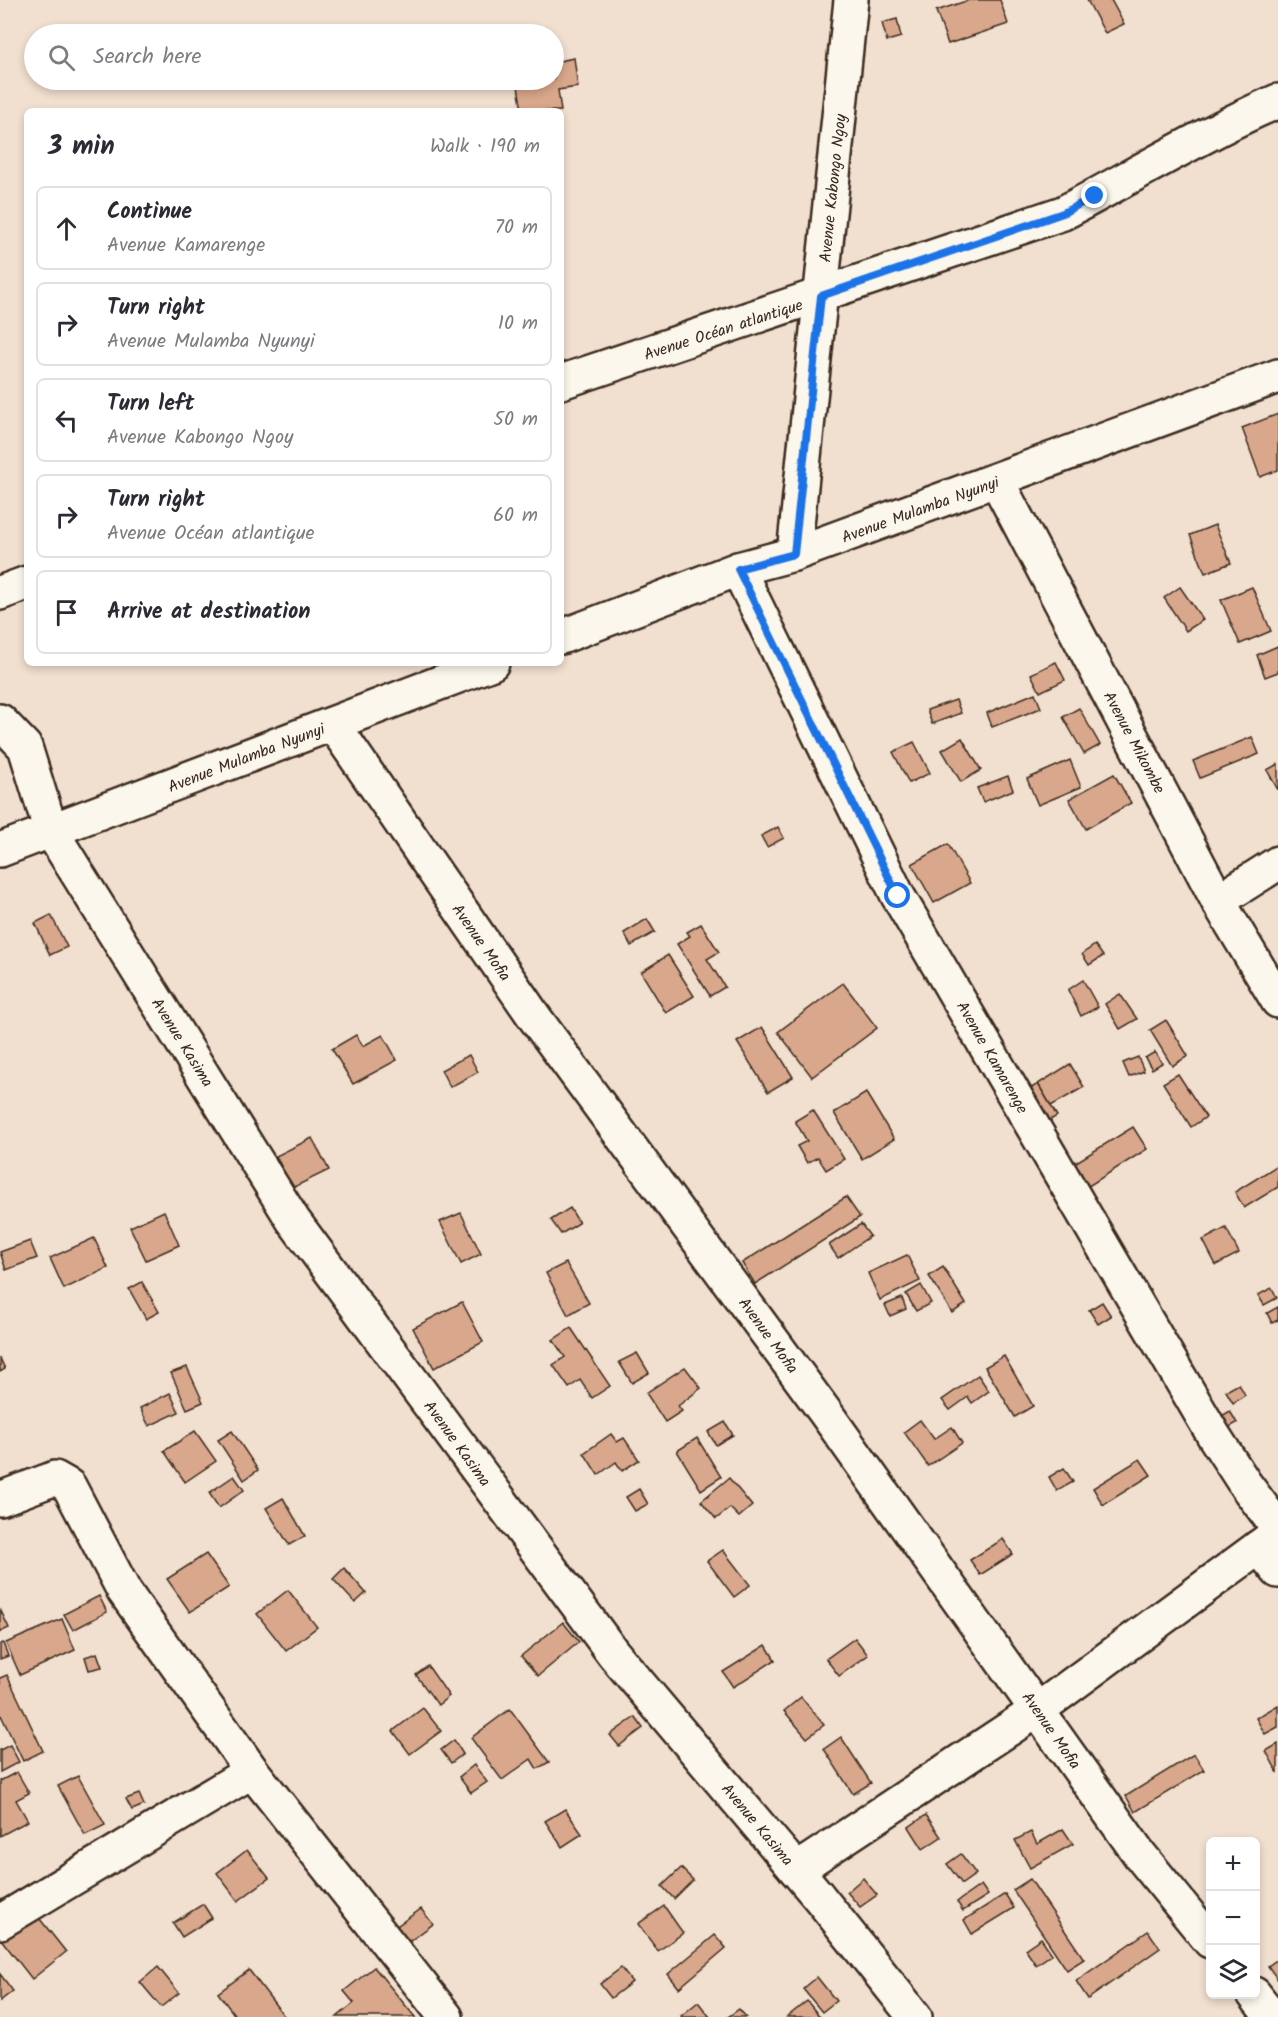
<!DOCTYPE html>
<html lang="en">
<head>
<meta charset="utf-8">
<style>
	body { margin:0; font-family:Kalam,sans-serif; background:#f2f2f3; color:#2b2b33 }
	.controls { position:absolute; right:18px; bottom:18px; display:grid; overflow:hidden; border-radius:9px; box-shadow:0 3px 9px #0003 }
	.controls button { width:54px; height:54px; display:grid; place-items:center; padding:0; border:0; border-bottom:2px solid #e1e1e2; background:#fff; color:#2b2b33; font:30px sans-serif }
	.stop { position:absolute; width:18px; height:18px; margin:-14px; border:4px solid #1a73e8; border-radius:50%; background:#fff }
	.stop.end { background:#1a73e8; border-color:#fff; box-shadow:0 2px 6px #0008 }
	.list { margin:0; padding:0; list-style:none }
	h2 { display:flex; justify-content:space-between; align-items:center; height:78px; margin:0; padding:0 24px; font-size:26px }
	h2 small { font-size:20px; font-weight:400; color:#7c7c81 }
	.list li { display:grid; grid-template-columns:39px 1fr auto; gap:18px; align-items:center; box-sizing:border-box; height:84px; margin:0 12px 12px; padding:0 12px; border:2px solid #e1e1e2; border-radius:9px }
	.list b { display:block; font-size:22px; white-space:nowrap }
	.list p { margin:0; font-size:20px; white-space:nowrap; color:#7c7c81 }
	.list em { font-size:20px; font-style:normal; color:#7c7c81 }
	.icon { flex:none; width:33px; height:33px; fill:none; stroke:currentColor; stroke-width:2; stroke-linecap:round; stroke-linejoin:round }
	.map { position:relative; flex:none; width:1278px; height:2017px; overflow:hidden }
	.search { position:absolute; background:#fff; box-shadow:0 3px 9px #0003; left:24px; top:24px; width:540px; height:66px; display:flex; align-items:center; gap:15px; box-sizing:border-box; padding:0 21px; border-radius:33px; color:#7c7c81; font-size:22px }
	.panel { position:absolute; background:#fff; box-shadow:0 3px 9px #0003; left:24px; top:108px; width:540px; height:558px; border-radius:9px }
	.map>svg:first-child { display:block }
	.building { fill:#d9a78b; stroke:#3b2a1e; stroke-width:1.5 }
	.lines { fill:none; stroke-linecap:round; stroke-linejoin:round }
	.minor-casing { stroke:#3b2a1e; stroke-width:38 }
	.minor { stroke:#fbf7ec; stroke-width:33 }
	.route { stroke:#1a73e8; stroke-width:8 }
	.labels { text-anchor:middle; stroke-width:6; stroke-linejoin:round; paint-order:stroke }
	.street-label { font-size:16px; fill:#3b2a1e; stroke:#fbf7ec }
</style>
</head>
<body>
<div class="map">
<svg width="1278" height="2017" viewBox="0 0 1278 2017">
	<rect width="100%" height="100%" fill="#f1dfcf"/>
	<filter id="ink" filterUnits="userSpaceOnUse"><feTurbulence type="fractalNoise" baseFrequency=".0167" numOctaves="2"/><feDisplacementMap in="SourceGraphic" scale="12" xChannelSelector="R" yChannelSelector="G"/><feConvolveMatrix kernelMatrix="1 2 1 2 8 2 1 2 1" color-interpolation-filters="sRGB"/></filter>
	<g filter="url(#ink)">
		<!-- building -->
		<g class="building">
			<polygon points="969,0 1000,0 1008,24 948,44 936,11"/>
			<polygon points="1087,0 1111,0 1124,24 1105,33"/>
			<polygon points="897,19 901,37 887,41 882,23"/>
			<polygon points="554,42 556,42 559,61 574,58 578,87 558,90 561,111 522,111 517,80 554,80"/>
			<polygon points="1278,414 1278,470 1260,477 1242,428"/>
			<polygon points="1215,525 1231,563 1205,573 1190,535"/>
			<polygon points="1180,587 1203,620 1186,631 1164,598"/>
			<polygon points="1252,587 1271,631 1240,644 1221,600"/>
			<polygon points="1278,646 1278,672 1265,677 1257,655"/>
			<polygon points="1056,662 1065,680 1040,692 1031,674"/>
			<polygon points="1035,693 1041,708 992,727 987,713"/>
			<polygon points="956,700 961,713 932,724 927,710"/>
			<polygon points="1079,708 1100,745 1084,754 1063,717"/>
			<polygon points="1252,737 1259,754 1200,778 1193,761"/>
			<polygon points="962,738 981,770 961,782 942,750"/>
			<polygon points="914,742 930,773 909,783 893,752"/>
			<polygon points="1070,760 1081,787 1038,805 1027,779"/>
			<polygon points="1278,764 1278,790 1267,770"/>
			<polygon points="1114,774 1131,803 1086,829 1069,799"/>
			<polygon points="1008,776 1013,790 983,802 977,788"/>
			<polygon points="778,827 784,838 767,847 761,836"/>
			<polygon points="948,844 970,883 934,903 912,864"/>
			<polygon points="51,915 67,947 50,955 35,923"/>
			<polygon points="647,919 655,932 631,946 624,933"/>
			<polygon points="701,924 719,952 707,959 725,987 710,996 677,944 690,936 687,932"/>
			<polygon points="1095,945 1103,956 1089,965 1082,954"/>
			<polygon points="668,955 694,996 666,1013 641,972"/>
			<polygon points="1083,980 1098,1007 1081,1016 1068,990"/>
			<polygon points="843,983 877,1028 812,1077 778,1032"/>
			<polygon points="1120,994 1137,1019 1120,1029 1105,1004"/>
			<polygon points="1166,1020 1188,1056 1172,1066 1150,1030"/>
			<polygon points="762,1027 793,1077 768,1092 737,1042"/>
			<polygon points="356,1035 363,1046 383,1035 397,1060 353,1084 332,1049"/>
			<polygon points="1155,1052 1162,1063 1152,1069 1145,1058"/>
			<polygon points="469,1055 478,1072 450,1087 441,1070"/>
			<polygon points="1138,1057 1144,1071 1129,1077 1123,1063"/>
			<polygon points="1070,1064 1084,1087 1051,1106 1038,1084"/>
			<polygon points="1178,1074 1206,1117 1191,1127 1163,1083"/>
			<polygon points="1038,1084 1057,1116 1042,1125 1023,1093"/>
			<polygon points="866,1093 894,1139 862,1159 834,1113"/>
			<polygon points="813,1110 844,1159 826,1170 818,1157 807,1163 797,1146 807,1141 795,1121"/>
			<polygon points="1133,1127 1147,1149 1087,1187 1073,1164"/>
			<polygon points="312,1138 329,1170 292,1188 276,1156"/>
			<polygon points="1278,1165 1278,1187 1244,1208 1235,1192"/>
			<polygon points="846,1197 860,1217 755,1284 742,1263"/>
			<polygon points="570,1208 579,1223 561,1234 551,1220"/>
			<polygon points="164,1211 179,1245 146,1260 130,1227"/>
			<polygon points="461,1213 481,1254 461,1264 440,1222"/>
			<polygon points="861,1224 870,1236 838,1258 829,1245"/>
			<polygon points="1226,1228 1239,1253 1216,1265 1203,1240"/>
			<polygon points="94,1238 108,1268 64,1289 50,1258"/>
			<polygon points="30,1241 37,1258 6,1270 0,1252"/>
			<polygon points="907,1255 920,1281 880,1300 868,1273"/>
			<polygon points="566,1263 589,1303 568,1315 546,1273"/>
			<polygon points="943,1267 966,1304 952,1313 929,1276"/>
			<polygon points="142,1282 159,1312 146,1319 129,1289"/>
			<polygon points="921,1285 931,1303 916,1311 906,1294"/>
			<polygon points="1272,1288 1277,1298 1264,1305 1258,1295"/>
			<polygon points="902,1298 906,1309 890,1316 885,1305"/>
			<polygon points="462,1302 483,1342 434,1368 413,1328"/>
			<polygon points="1102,1302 1111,1316 1098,1324 1089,1310"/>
			<polygon points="1278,1307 1278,1320 1272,1323 1267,1313"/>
			<polygon points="571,1328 610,1386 592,1398 580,1380 569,1388 553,1365 565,1357 553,1340"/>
			<polygon points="637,1353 649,1373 632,1383 619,1362"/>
			<polygon points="1004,1356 1033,1406 1015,1417 985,1367"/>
			<polygon points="0,1358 5,1369 0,1372"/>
			<polygon points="187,1367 203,1402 187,1409 171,1373"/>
			<polygon points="685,1367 701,1388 678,1406 682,1411 665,1422 646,1393"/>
			<polygon points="978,1375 989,1391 972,1403 968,1397 950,1410 942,1400"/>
			<polygon points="1239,1384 1245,1395 1233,1403 1226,1391"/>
			<polygon points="170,1393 179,1412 149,1426 140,1408"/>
			<polygon points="1230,1411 1237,1423 1224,1430 1217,1419"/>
			<polygon points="920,1420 934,1439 952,1427 962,1443 928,1466 904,1432"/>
			<polygon points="725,1422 733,1435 716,1445 708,1432"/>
			<polygon points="195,1431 216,1461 185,1482 164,1451"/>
			<polygon points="232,1431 258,1470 244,1480 218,1440"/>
			<polygon points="611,1434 617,1442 624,1438 639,1460 622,1471 616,1462 598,1475 584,1453"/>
			<polygon points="697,1438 721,1477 701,1490 677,1451"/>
			<polygon points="1140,1459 1151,1475 1103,1505 1093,1488"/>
			<polygon points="1064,1468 1073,1482 1057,1491 1049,1477"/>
			<polygon points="234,1476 244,1490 219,1508 209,1493"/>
			<polygon points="729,1478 752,1506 739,1517 730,1508 716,1519 701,1501"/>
			<polygon points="639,1489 648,1504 635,1511 626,1497"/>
			<polygon points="283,1498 305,1536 289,1545 266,1508"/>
			<polygon points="1003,1539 1013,1554 980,1575 970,1560"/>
			<polygon points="723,1550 750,1585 734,1597 707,1561"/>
			<polygon points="206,1554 229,1587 190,1612 167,1579"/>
			<polygon points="344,1568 366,1593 355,1603 333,1579"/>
			<polygon points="288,1590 317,1627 286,1651 257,1614"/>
			<polygon points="99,1596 107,1612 73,1630 64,1614"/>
			<polygon points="0,1609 9,1628 0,1632"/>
			<polygon points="62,1619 75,1650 20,1675 6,1643"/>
			<polygon points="563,1622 579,1642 538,1676 521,1656"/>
			<polygon points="855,1638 868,1655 839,1676 826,1659"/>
			<polygon points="3,1643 8,1656 0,1659 0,1644"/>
			<polygon points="766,1645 775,1660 733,1687 723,1672"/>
			<polygon points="97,1653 102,1667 89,1670 85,1657"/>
			<polygon points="428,1666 449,1696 438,1705 416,1675"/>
			<polygon points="7,1675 43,1751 23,1761 0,1713 0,1678"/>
			<polygon points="801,1697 824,1725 807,1738 784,1711"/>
			<polygon points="1278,1705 1278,1727 1265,1734 1256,1718"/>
			<polygon points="423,1708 441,1731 410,1754 393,1731"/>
			<polygon points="510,1709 549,1762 537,1769 531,1759 502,1780 471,1738"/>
			<polygon points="635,1717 643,1728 619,1746 610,1735"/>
			<polygon points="841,1737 871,1783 853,1794 824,1749"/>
			<polygon points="454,1740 463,1754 451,1763 441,1750"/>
			<polygon points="1278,1744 1278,1773 1266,1751"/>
			<polygon points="10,1745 19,1762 0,1772 0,1750"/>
			<polygon points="1194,1754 1204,1770 1135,1812 1126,1796"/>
			<polygon points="474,1765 487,1782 471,1793 459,1777"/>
			<polygon points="17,1772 29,1793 16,1800 28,1821 0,1836 0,1781"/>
			<polygon points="78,1776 105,1825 85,1835 58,1786"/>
			<polygon points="139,1794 144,1805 132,1810 126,1799"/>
			<polygon points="565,1809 582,1834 562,1847 545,1821"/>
			<polygon points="926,1815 941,1837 923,1849 909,1827"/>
			<polygon points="1063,1829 1073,1844 1030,1868 1015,1840 1031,1832 1037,1844"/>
			<polygon points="247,1850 269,1878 238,1901 217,1873"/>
			<polygon points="961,1854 976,1874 962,1884 947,1864"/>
			<polygon points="681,1868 693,1880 674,1899 662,1886"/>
			<polygon points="863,1878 877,1895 860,1907 847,1892"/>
			<polygon points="1030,1879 1084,1959 1067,1970 1013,1890"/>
			<polygon points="981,1885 988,1895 963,1911 957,1902"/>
			<polygon points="1005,1894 1014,1908 972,1934 964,1920"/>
			<polygon points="28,1904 66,1952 32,1979 0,1938"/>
			<polygon points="203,1904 212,1918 182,1937 173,1923"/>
			<polygon points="664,1906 683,1933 658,1951 638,1924"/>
			<polygon points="421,1909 433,1924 406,1944 394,1928"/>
			<polygon points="1148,1931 1160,1948 1088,1999 1076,1981"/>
			<polygon points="715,1935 726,1948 679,1988 668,1974"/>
			<polygon points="1041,1938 1052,1954 1036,1965 1025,1949"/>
			<polygon points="1278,1959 1278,1980 1268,1966"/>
			<polygon points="158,1967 179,1993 161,2007 140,1982"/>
			<polygon points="374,1967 415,2017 337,2017 354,2003 344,1991"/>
			<polygon points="621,1968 632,1982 611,1998 600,1984"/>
			<polygon points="249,1970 284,2016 283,2017 236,2017 218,1993"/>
			<polygon points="0,1974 13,1991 0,2001"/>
			<polygon points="817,1977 836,2001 822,2012 803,1989"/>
			<polygon points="807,2001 820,2017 787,2017"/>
			<polygon points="698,2002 710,2017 682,2017 681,2016"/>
			<polygon points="739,2009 746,2017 728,2017"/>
		</g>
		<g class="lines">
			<defs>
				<g id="minor">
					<path d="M561 382 1063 213C1135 175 1204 133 1278 101"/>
					<polyline points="997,481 1218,901 1278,1001"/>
					<polyline points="794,554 851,0"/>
					<polyline points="738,569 898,896 1214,1436 1245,1484 1278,1528"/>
					<polyline points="0,593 27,583"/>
					<polyline points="561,637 738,569 794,554 1278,376"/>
					<polyline points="0,721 25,747 51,831 293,1220 613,1653 819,1897 915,2017"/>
					<polyline points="333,724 535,1018 825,1412 1140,1855 1210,1941"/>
					<polyline points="0,850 492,663"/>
					<polyline points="1218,901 1278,863"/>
					<polyline points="0,1499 55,1478 69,1486 124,1591 252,1771 446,2017"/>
					<polyline points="1259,1547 1278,1571"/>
					<polyline points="796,1870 1039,1709 1278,1533"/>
					<polyline points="0,1922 252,1771"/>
					<polyline points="1254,1994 1272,2017"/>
				</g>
			</defs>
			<!-- minor casing -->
			<use href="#minor" class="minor-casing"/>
			<!-- minor -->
			<use href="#minor" class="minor"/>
		</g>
	</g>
	<g class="lines" filter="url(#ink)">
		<!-- route -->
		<polyline class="route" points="898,896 738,569 794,554 821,296 1063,213 1095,196"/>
	</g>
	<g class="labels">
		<!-- street labels -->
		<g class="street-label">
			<text transform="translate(832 188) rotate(-84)" y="6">Avenue Kabongo Ngoy</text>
			<text transform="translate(723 329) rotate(-18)" y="6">Avenue Océan atlantique</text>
			<text transform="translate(920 509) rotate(-20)" y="6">Avenue Mulamba Nyunyi</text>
			<text transform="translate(1135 742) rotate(62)" y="6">Avenue Mikombe</text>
			<text transform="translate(246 757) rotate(-21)" y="6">Avenue Mulamba Nyunyi</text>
			<text transform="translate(482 942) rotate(55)" y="6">Avenue Mofia</text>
			<text transform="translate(183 1042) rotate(58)" y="6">Avenue Kasima</text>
			<text transform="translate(993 1057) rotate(60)" y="6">Avenue Kamarenge</text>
			<text transform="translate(769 1335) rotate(54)" y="6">Avenue Mofia</text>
			<text transform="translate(458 1443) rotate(54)" y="6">Avenue Kasima</text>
			<text transform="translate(1052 1730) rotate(55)" y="6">Avenue Mofia</text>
			<text transform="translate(758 1824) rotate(50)" y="6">Avenue Kasima</text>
		</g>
	</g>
</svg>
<div class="controls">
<button>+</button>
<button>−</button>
<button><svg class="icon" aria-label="layers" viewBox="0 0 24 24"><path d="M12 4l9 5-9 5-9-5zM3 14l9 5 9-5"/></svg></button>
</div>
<div class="stop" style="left:898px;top:896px"></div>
<div class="stop end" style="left:1095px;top:196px"></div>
<div class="search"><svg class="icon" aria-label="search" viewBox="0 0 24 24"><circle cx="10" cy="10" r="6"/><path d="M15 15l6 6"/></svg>Search here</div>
<section class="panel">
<h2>3 min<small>Walk · 190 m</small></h2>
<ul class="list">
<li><svg class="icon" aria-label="ahead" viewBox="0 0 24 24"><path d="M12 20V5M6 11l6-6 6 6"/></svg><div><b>Continue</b><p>Avenue Kamarenge</p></div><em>70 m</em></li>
<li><svg class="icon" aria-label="right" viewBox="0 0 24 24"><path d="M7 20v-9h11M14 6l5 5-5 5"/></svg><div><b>Turn right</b><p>Avenue Mulamba Nyunyi</p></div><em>10 m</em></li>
<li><svg class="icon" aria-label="left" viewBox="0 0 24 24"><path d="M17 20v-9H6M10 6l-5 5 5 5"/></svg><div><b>Turn left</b><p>Avenue Kabongo Ngoy</p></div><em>50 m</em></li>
<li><svg class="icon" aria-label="right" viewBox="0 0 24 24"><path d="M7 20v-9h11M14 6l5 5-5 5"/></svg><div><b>Turn right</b><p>Avenue Océan atlantique</p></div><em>60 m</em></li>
<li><svg class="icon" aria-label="arrive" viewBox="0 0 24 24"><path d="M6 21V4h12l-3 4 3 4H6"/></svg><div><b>Arrive at destination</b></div></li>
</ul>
</section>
</div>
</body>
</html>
